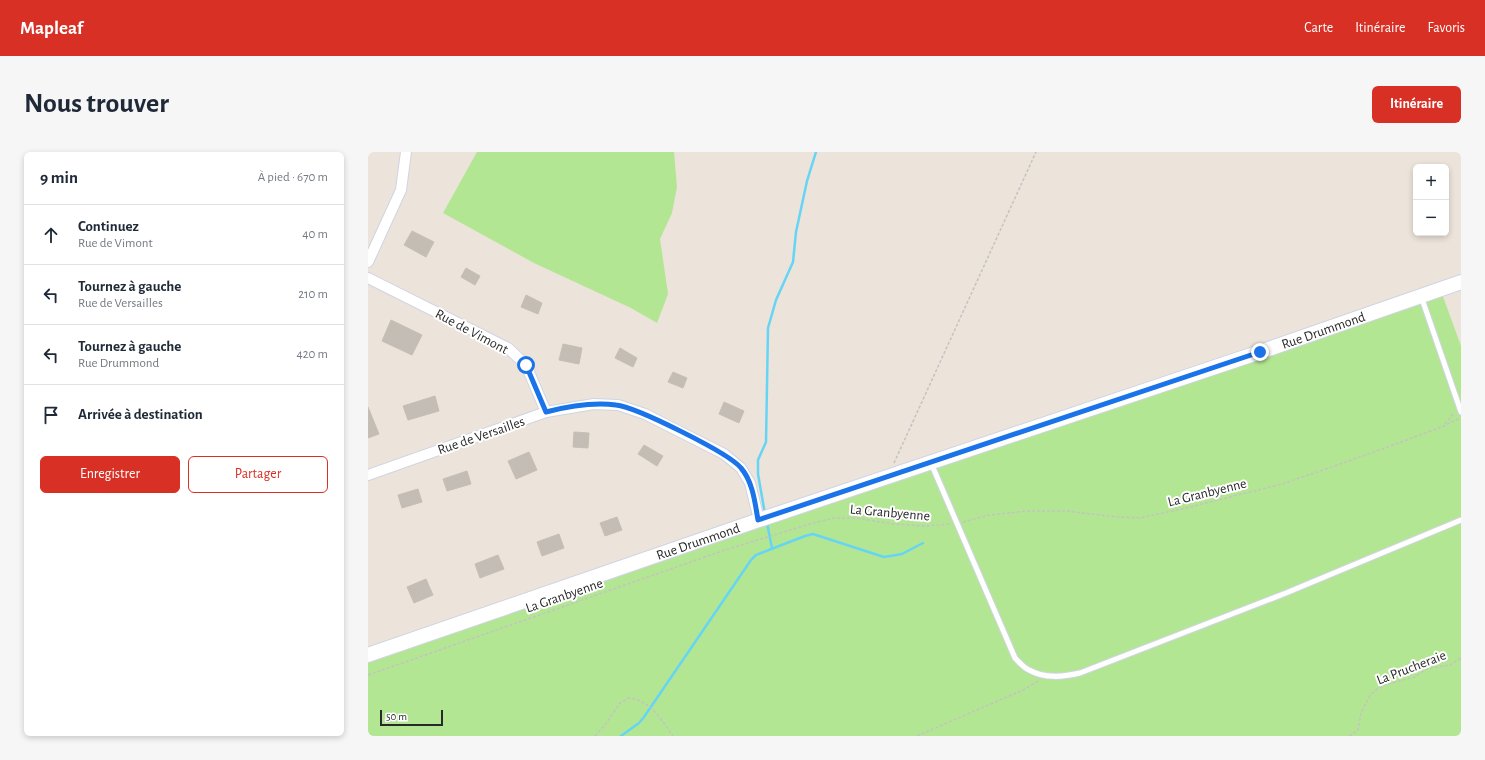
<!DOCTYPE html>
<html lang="fr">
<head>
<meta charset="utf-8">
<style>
	body { margin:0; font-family:"Alegreya Sans",sans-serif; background:#f6f6f7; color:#1f2937 }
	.controls { position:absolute; right:12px; top:12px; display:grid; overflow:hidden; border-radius:6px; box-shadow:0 2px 6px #0003 }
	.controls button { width:36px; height:36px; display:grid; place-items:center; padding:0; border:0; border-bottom:1px solid #e0e1e3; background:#fff; color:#1f2937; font:20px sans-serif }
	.scale { position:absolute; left:12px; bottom:10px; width:63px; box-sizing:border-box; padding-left:4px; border:2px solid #292929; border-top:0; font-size:11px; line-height:14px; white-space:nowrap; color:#292929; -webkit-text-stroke:3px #fff; paint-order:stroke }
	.stop { position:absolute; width:12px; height:12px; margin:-9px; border:3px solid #1a73e8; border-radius:50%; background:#fff }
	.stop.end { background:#1a73e8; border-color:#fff; box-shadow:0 1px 4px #0008 }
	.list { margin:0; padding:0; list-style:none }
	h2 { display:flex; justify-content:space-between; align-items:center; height:52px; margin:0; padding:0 16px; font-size:17px }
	h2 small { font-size:13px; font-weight:400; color:#747a83 }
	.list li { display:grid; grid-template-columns:26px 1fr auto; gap:12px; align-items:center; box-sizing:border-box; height:60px; padding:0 16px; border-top:1px solid #e0e1e3 }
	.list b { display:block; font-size:15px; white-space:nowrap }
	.list p { margin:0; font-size:13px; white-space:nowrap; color:#747a83 }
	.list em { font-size:13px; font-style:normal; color:#747a83 }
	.actions { display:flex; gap:8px; padding:12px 16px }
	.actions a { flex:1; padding:9px 0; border:1px solid #d93025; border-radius:6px; text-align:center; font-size:14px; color:#d93025 }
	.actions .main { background:#d93025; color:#fff }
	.icon { flex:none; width:22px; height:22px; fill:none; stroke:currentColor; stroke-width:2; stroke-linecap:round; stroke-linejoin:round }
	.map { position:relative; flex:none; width:1093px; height:584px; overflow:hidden; border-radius:6px }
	header { display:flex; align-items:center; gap:24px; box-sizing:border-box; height:56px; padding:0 20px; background:#d93025; color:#fff }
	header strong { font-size:19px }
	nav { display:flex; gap:22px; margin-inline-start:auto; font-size:14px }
	.intro { display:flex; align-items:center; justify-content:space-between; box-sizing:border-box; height:96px; padding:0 24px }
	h1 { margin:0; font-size:28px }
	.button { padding:10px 18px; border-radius:6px; background:#d93025; color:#fff; font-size:14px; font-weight:700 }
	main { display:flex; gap:24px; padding:0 24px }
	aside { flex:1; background:#fff; border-radius:6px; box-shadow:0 2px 6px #0003 }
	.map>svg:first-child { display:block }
	.green { fill:#b3e692 }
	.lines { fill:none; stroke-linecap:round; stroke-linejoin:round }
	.stream { stroke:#66d5f5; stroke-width:2.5 }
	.building { fill:#c4bdb6; stroke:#c7bfb3 }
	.lane-casing { stroke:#cfd4e3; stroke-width:7 }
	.street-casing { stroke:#cfd4e3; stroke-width:12 }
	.secondary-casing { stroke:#cfd4e3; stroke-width:16 }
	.path { stroke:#c3c3c3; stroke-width:1.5; stroke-dasharray:3 2; stroke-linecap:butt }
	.lane { stroke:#fff; stroke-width:5 }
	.street { stroke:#fff; stroke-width:10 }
	.secondary { stroke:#fff; stroke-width:14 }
	.route { stroke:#1a73e8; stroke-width:5 }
	.labels { text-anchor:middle; stroke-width:4; stroke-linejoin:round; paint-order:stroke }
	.street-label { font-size:14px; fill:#292929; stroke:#fff }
</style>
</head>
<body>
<header>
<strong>Mapleaf</strong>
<nav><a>Carte</a><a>Itinéraire</a><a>Favoris</a></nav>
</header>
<div class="intro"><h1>Nous trouver</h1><a class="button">Itinéraire</a></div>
<main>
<aside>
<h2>9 min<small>À pied · 670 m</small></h2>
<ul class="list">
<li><svg class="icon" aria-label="ahead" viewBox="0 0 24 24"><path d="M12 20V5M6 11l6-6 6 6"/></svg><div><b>Continuez</b><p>Rue de Vimont</p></div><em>40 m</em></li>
<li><svg class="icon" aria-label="left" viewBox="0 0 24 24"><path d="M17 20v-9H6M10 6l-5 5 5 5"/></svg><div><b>Tournez à gauche</b><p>Rue de Versailles</p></div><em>210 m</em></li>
<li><svg class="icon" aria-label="left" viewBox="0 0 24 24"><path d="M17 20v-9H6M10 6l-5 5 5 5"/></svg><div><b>Tournez à gauche</b><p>Rue Drummond</p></div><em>420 m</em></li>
<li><svg class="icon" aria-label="arrive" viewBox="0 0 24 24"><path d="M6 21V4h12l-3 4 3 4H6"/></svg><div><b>Arrivée à destination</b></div></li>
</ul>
<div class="actions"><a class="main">Enregistrer</a><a>Partager</a></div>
</aside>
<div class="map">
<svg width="1093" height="584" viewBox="0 0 1093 584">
	<rect width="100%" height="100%" fill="#ece3da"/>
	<!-- green -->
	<g class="green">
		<polygon points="109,0 306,0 309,35 304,61 292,87 300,142 289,171 263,156 166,111 75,61"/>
		<polygon points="1073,139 1093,194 1093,584 0,584 0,511"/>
	</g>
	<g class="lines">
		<!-- stream -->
		<g class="stream">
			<polyline points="397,362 390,322 390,308 398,290 400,176 408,148 425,110 428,80 439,29 448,0"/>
			<polyline points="399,371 404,396"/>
			<polyline points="253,584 271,571 276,565 383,408 388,403 437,384 445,382 516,405 534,402 555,391"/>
		</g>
	</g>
	<!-- building -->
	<g class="building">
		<polygon points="44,79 66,90 58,105 36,93"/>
		<polygon points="98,116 112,124 107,133 93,125"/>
		<polygon points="158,143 174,151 170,162 153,155"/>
		<polygon points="23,168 54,183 44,203 14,189"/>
		<polygon points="195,192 214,196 211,212 191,208"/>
		<polygon points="252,196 269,206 265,215 247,206"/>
		<polygon points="305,220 319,226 315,236 300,230"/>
		<polygon points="67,244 71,259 40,268 35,254"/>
		<polygon points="356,250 376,259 371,271 351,262"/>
		<polygon points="0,255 11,282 0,286"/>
		<polygon points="206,280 221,281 220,296 205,295"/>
		<polygon points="276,293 295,304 289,314 270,302"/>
		<polygon points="161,300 169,318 148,327 140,309"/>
		<polygon points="99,319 103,332 79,339 75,327"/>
		<polygon points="50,337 54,350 34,356 30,343"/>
		<polygon points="249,365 254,378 237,384 232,371"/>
		<polygon points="191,382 196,396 174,404 169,390"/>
		<polygon points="130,403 136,417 112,426 107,412"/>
		<polygon points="58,427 65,443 46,451 39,435"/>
	</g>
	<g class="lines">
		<defs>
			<g id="lane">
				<polyline points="1053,144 1093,260"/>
				<path d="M563 311 647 506C651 510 656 516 661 518 677 527 695 525 712 521L918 441 1093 368"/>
			</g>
			<g id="street">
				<polyline points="0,110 33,38 38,0"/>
				<polyline points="0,126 140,196 158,213 178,260"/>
				<polyline points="0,323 178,260 226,252 250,253 277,262 356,302 373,316 382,331 391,368"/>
			</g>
			<g id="secondary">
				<path id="s1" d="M0 503 391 368 892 200 1093 130"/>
			</g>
		</defs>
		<!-- lane casing -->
		<use href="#lane" class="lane-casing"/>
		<!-- street casing -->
		<use href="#street" class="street-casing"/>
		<!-- secondary casing -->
		<use href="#secondary" class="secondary-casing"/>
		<!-- path -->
		<g class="path">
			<polyline points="1077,272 1086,261"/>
			<polyline points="526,311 668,0"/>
			<polyline points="595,370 621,363 660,359 698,359 749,365 772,366 818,356 914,332 958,317 1017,296 1076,274 1092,266"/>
			<polyline points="0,523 357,398 445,371 466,366 489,366 524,372 558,374 582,372"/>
			<path d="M227 584 237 573 252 551 260 546C281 547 294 568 305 584"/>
			<polyline points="549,584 655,538 670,529"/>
			<polyline points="981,584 990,578 993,561 1002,543 1009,537 1016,533 1047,525 1058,517 1082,513 1093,506"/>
		</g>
		<!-- lane -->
		<use href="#lane" class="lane"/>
		<!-- street -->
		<use href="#street" class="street"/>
		<!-- secondary -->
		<use href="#secondary" class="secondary"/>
	</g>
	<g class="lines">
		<!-- route -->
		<path class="route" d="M158 213 178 260C201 254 225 250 248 253 268 255 361 301 373 316 385 330 387 351 390 368L892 200"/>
	</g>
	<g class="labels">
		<!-- street labels -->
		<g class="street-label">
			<text dy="5" stroke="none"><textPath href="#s1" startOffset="1009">Rue Drummond</textPath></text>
			<text transform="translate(104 179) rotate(28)" y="5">Rue de Vimont</text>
			<text transform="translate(113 283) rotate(-19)" y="5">Rue de Versailles</text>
			<text transform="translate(839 340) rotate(-14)" y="5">La Granbyenne</text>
			<text transform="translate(522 360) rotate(5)" y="5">La Granbyenne</text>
			<text dy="5" stroke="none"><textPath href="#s1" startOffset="349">Rue Drummond</textPath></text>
			<text transform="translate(196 443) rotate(-19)" y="5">La Granbyenne</text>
			<text transform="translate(1043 515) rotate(-21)" y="5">La Prucheraie</text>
		</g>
	</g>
</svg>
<div class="controls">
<button>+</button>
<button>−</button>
</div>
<div class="scale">50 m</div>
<div class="stop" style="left:158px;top:213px"></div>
<div class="stop end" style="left:892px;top:200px"></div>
</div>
</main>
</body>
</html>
